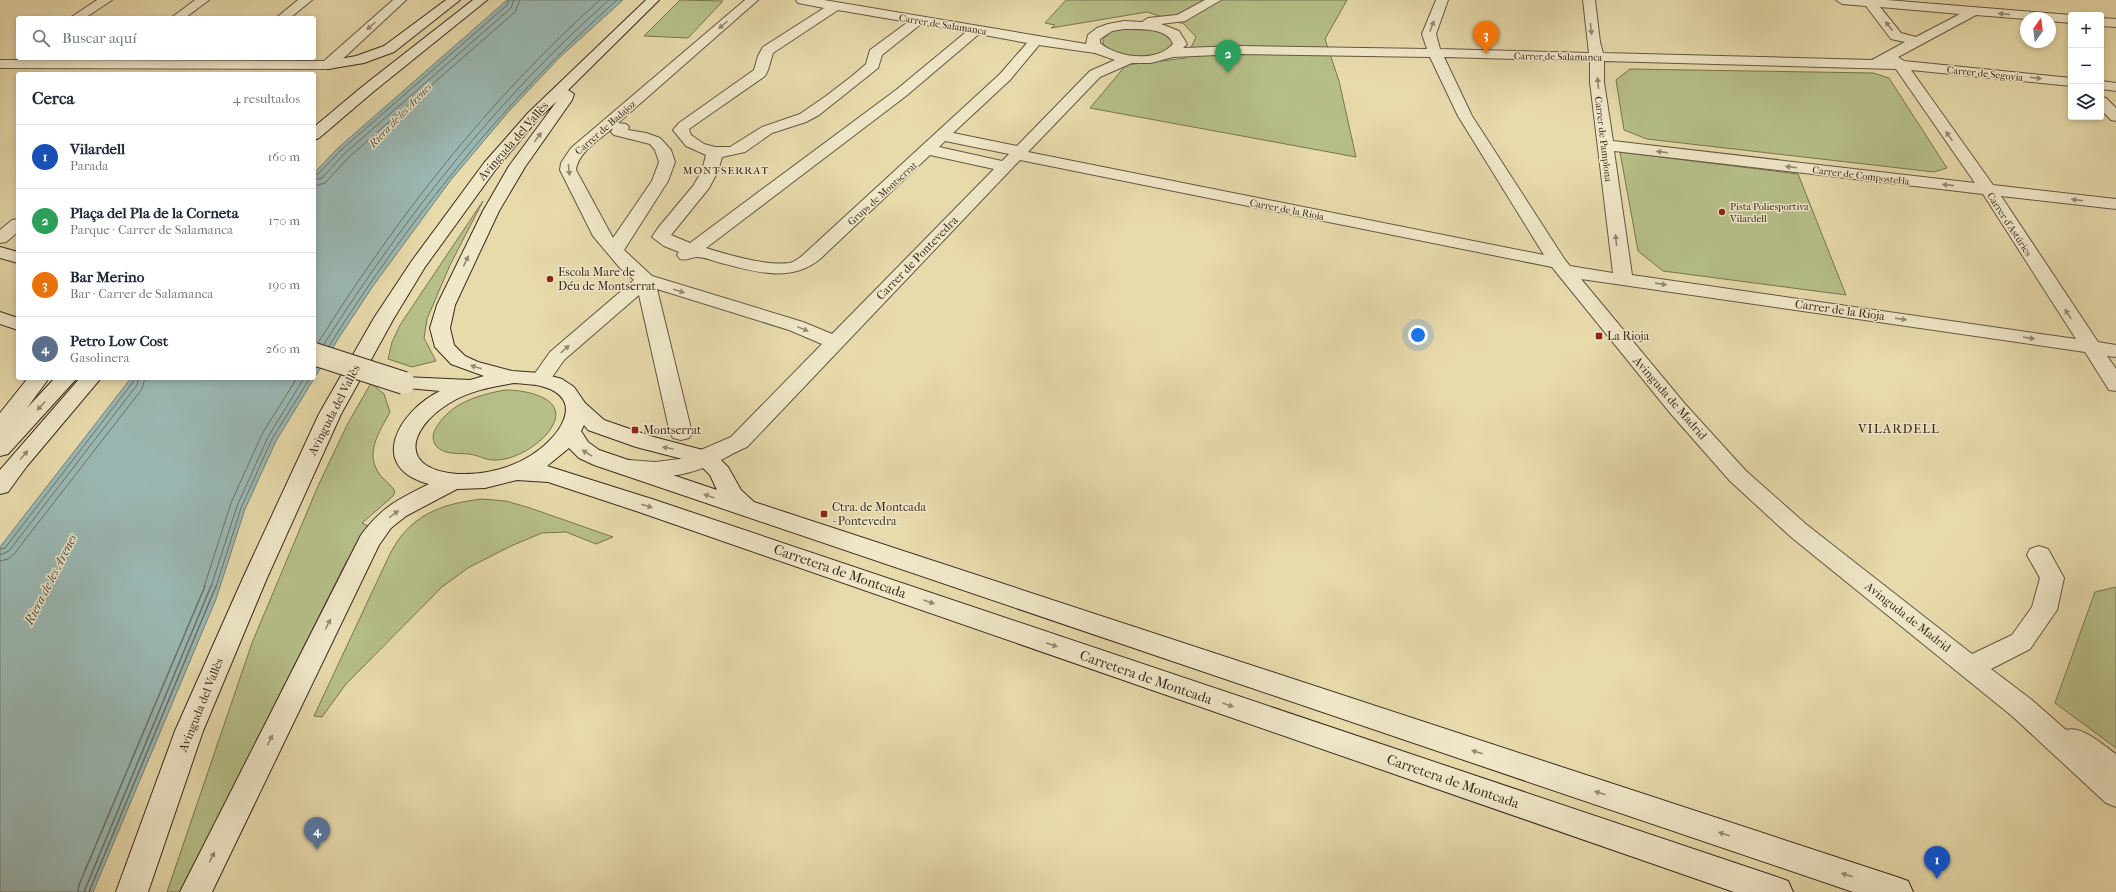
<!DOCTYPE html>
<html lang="es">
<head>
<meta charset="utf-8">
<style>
	body { margin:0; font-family:"IM FELL French Canon",serif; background:#f6f6f7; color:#1f2937 }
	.controls { position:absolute; right:12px; top:12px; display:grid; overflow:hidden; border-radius:4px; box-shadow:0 2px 6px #0003 }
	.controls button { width:36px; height:36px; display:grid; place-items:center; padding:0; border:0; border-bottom:1px solid #e0e1e3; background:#fff; color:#1f2937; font:20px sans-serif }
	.compass { position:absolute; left:2020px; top:12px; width:36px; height:36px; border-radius:50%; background:#fff; box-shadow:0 2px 6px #0003; rotate:14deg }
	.you { position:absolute; left:1418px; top:335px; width:14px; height:14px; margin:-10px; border:3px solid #fff; border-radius:50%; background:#1a73e8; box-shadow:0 0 0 6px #1a73e833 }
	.badge { display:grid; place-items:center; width:26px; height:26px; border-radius:50%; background:#8f2418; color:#fff; font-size:13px; font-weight:700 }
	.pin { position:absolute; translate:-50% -33px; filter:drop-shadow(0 1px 2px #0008) }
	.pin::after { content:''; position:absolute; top:21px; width:14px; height:12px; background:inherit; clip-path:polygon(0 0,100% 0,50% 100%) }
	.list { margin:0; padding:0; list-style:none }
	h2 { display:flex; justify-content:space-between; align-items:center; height:52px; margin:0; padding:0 16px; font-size:17px }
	h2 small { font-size:13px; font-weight:400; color:#747a83 }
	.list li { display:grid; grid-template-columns:26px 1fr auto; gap:12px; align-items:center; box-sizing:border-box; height:64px; padding:0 16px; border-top:1px solid #e0e1e3 }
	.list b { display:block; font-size:15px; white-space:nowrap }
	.list p { margin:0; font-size:13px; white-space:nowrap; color:#747a83 }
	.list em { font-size:13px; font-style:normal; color:#747a83 }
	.icon { flex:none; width:22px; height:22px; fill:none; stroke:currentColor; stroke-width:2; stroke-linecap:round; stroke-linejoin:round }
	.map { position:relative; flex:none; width:2116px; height:892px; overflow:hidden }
	.search { position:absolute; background:#fff; box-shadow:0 2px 6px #0003; left:16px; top:16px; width:300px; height:44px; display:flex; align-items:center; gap:10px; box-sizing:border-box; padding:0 14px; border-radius:4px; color:#747a83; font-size:15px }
	.panel { position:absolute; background:#fff; box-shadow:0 2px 6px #0003; left:16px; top:72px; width:300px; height:308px; border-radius:4px }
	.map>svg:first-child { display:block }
	.green { fill:#b6bf88; stroke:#787554 }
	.water { fill:#9ab8b3; stroke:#748079 }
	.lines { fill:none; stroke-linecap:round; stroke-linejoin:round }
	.shore-far1 { stroke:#6a726a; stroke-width:1 }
	.shore { stroke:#6a726a; stroke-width:1.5 }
	.street-casing { stroke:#655744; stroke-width:2 }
	.secondary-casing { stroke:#3a2b21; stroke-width:2 }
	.street { fill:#efe7c8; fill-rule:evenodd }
	.secondary { fill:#efe7c8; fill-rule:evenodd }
	.secondary-bridge-casing { stroke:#3a2b21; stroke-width:24; stroke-linecap:butt }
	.secondary-bridge { stroke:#efe7c8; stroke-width:22 }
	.oneway { fill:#948974 }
	.poi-dot { fill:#8f2418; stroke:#efe7c8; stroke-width:1.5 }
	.labels { text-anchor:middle; stroke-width:3; stroke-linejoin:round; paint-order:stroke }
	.far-street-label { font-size:10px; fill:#3a2b21; stroke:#efe7c8 }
	.far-poi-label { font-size:10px; fill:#3a2b21; stroke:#efe7c8; text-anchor:start }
	.far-water-label { font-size:11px; font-style:italic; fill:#524e46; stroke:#efe7c8 }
	.far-neighbourhood-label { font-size:11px; letter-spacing:1px; fill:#3a2b21; stroke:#efe7c8 }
	.street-label { font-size:12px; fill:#3a2b21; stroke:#efe7c8 }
	.poi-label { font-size:12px; fill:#3a2b21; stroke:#efe7c8; text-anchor:start }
	.neighbourhood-label { font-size:13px; letter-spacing:1px; fill:#3a2b21; stroke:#efe7c8 }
	.water-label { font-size:13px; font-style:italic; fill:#524e46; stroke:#efe7c8 }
	.near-street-label { font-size:14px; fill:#3a2b21; stroke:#efe7c8 }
</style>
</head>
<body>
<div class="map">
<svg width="2116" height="892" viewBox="0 0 2116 892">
	<rect width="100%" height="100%" fill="#e7daab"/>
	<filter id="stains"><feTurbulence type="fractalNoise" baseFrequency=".005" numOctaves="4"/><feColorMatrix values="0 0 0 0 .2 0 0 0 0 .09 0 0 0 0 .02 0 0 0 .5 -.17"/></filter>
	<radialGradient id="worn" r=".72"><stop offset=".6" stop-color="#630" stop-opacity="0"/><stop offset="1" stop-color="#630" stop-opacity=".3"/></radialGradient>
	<!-- green -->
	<g class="green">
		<polygon points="680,0 723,1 688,38 644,36"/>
		<polygon points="1066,0 1347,0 1325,39 1339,81 1356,157 1090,108 1126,65 1186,58 1196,37 1184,24 1147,12 1051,28 1055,25 1045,23"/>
		<path d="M1131 28C1148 30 1162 28 1173 43L1172 46C1157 61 1118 59 1103 44V39L1112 31Z"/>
		<polygon points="1630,69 1873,73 1889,78 1947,168 1934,172 1647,139 1624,130 1616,80"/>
		<polygon points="1620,152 1798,174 1846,295 1663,271 1638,251"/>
		<polygon points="483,201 450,265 427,319 424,338 436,361 412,367 388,359 392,342 400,325"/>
		<path d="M371 383 384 394 390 412C379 433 364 453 380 475 385 481 391 485 395 491L393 496 362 523 368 526C368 529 350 556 346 562L181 892H167L252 643 318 486 347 425Z"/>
		<path d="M505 390C530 390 576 400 546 435 534 448 513 460 496 460 487 461 478 455 469 454 458 453 446 455 437 447 432 442 432 434 436 428 450 403 478 395 505 390Z"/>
		<path d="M482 499 506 501 530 508 613 537 596 544 566 532 542 533 511 546 468 568 442 587 346 684 322 717 314 716 389 556C409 515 440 504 482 499Z"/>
		<polygon points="2116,587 2116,748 2055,703 2095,592"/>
	</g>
	<!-- water -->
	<polygon class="water" points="507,0 623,0 560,57 509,111 450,181 373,286 340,336 276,441 245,509 216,599 93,892 0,892 0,547 131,378 314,378 314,173 338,148"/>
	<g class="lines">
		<!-- shore-far1 -->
		<g class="shore-far1">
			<polyline points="314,175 318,174 341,150 507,5 509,0"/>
			<polyline points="314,180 322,178 344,154 511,8 514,0"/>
			<polyline points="314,186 325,183 348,158 515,12 520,0"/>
			<path d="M318 343C397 217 489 99 600 0"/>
			<path d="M324 344C404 218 497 99 609 0"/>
			<path d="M329 346C409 219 505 100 617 0"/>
			<polyline points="0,549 5,548 133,382 134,378"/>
			<polyline points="0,555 9,551 137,385 139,378"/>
			<polyline points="0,561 8,559 14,554 142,389 145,378"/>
			<polyline points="204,587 231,503 262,434 297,378"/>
			<polyline points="211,587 237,506 268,437 304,378"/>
			<polyline points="216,587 241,508 272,439 310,378"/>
		</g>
		<!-- shore -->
		<g class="shore">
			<polyline points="78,892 79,885 205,586"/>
			<polyline points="84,892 211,586"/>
			<polyline points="89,892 216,586"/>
		</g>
		<defs>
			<g id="street">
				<polygon points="97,0 112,0 85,18 70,18"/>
				<polygon points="195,0 209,0 185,18 171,18"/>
				<polygon points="298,0 312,0 290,18 276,18"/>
				<polygon points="393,0 406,0 333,68 328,69 0,68 0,60 324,61"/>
				<path d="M745 0H758L618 123 626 124 629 127 628 130 646 133 660 138 671 150 675 162 668 181 624 250 652 276 803 322 832 334 994 169 930 155 820 259C791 283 755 272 721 263 713 261 705 257 697 257 691 257 687 261 680 259L677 255 679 252 664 246 652 237 658 228 693 186 702 171 706 155 686 146 673 130 679 123 754 70 758 56 763 47 824 8 798 3 796 0H824L1086 44 1088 35 1097 28 1108 24 1124 21 1142 22 1148 18 1177 15 1205 0H1221L1185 21 1161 24 1179 31 1187 44 1183 48 1239 46 1427 49 1422 34 1436 0H1448L1436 34 1440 49 1589 53 1583 0H1595L1600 42 1603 53 1872 60 1905 42 1891 39 1866 6 1842 4 1836 0H1887L2071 15V23L2050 21V18L2026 19 1976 15 1898 57 1904 61 2071 78V86L1911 70 1993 185 2116 199V209L2001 196 2098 342 2116 345V357L2107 356 2116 369V391L2109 390 2085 352 1581 279 1685 404 1746 471 1807 525 1972 654 2012 635 2032 607 2040 578 2027 555 2030 549 2039 546 2048 549 2064 578 2057 610 2030 649 1991 669 2032 700 2066 730C2082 725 2103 745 2116 754V807L2106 803 2012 716 1791 537 1730 481 1671 414 1552 267 1020 160 747 447C734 452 723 460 710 465 683 477 650 481 621 473L618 468 621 463 629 460 655 462 680 459 731 437 822 344 789 330 657 289 692 433 689 438 681 440 673 438 670 433 639 295 564 360 548 383 541 385 534 383 531 379 550 352 634 280 620 268 593 236 560 170 561 163 571 148ZM1880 7 1960 14 1916 37 1901 33ZM838 10 908 22 870 50 866 64 852 76 826 96 800 114 762 127 730 147H715L704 144 691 135 689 129 765 76 768 70 773 53ZM921 24 966 32 896 90 690 243 671 235 709 188 718 171 722 157 745 152 772 133 806 122 819 115 878 68 882 55ZM1124 29C1138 29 1168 27 1173 44 1156 63 1118 58 1100 43V39L1112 31ZM979 34 1027 43 1000 74 803 255C799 258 795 262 789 263 766 266 729 255 706 248L906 96ZM1039 45 1095 53 1115 60 1090 71 1017 146 953 133 1010 80ZM1239 54 1430 57 1458 116 1544 255 1028 152 1100 77 1132 63H1151L1173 57ZM1444 57 1590 61V82L1613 273 1570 266 1565 260 1472 116ZM1604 61 1896 69 1975 183 1613 141 1604 82ZM613 128 611 132 614 135 650 144 655 150 659 162 652 181 613 238 576 170C578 152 600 139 613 128ZM945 141 1009 154 1002 161 939 147ZM1614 151 1983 194 2076 339 1632 275Z"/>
				<polygon points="2101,18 2116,19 2116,27 2101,26"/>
				<polygon points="2101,81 2116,83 2116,91 2101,89"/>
				<polygon points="2101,97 2106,98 2116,108 2116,121 2111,120 2101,110"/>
				<polygon points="18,219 18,232 6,242 0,243 0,230 12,220"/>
			</g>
			<g id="secondary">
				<polygon points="446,0 460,0 394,52 364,63 328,69 321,65 323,62 356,56 384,46"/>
				<polygon points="473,0 487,0 373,92 319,138 314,140 314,127 363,86"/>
				<path d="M646 0H659L568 90 574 94 572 100 525 167 499 211 455 305 450 328 454 345 465 356 478 362 512 371 540 373 562 379 574 387 585 403 604 420 650 436 714 453 728 467 741 490 754 502 1897 877 1908 881 1913 892H1853L594 465 579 458 569 448 547 466 655 500 1777 877 1788 881 1793 892H1734L639 512 548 482 517 480 485 488 457 489 406 516 391 528 379 545 212 892H180L361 535C383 506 397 500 429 484 366 467 399 411 440 391L397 387 394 383 397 379 404 377 470 380 484 376 451 364 435 347 430 328 437 305 483 211 509 166 557 101 538 119 496 169 425 267 394 318 341 414 267 578 203 731 148 892H116L175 731 243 578 319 414 374 318 411 262 484 163 528 113ZM514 383C523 384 533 384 541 386 590 399 556 441 530 456 509 469 483 475 458 474 399 470 407 430 448 404 468 391 491 387 514 383ZM584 425 588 430 636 447 698 463 710 475 717 490 599 450 588 442 581 431Z"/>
				<polygon points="0,247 18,252 18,263 0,258"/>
				<polygon points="0,312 18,318 18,330 0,324"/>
				<polygon points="28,378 49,378 27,408 55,378 77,378 8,454 0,456 0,413"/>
				<polygon points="80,378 101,378 27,466 8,492 0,494 0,470"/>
			</g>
		</defs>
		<!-- street casing -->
		<use href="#street" class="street-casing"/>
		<!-- secondary casing -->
		<use href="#secondary" class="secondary-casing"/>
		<!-- street -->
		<use href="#street" class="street"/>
		<!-- secondary -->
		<use href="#secondary" class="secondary"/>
		<defs>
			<polyline id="secondary-bridge" points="314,354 404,383"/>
		</defs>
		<!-- secondary-bridge casing -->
		<use href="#secondary-bridge" class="secondary-bridge-casing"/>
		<!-- secondary-bridge -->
		<use href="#secondary-bridge" class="secondary-bridge"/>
	</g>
	<!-- one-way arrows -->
	<defs><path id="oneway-solid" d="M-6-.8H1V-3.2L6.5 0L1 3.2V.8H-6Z"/></defs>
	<g class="oneway">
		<use href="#oneway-solid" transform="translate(2004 14) rotate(-175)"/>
		<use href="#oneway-solid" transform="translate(723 25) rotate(139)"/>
		<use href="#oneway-solid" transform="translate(371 26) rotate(138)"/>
		<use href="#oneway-solid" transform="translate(1432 26) rotate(-69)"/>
		<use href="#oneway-solid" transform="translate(1889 26) rotate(-129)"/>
		<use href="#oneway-solid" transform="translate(1591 29) rotate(83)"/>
		<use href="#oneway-solid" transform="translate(2036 78) rotate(6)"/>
		<use href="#oneway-solid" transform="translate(1598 83) rotate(-95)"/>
		<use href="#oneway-solid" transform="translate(1949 136) rotate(-125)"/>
		<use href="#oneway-solid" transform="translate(538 137) rotate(-53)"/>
		<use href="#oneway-solid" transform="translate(1662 152) rotate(-173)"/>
		<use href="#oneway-solid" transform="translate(1791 167) rotate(-173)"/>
		<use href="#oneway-solid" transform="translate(569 170) rotate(84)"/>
		<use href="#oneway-solid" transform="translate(1948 185) rotate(-174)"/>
		<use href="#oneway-solid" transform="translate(2077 200) rotate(-173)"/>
		<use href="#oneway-solid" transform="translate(1616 240) rotate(-96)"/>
		<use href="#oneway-solid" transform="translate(466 261) rotate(-65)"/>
		<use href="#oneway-solid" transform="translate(1661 284) rotate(8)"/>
		<use href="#oneway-solid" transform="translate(679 291) rotate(17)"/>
		<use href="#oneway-solid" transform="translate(2068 314) rotate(-123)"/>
		<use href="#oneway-solid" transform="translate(1901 319) rotate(8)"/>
		<use href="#oneway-solid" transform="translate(803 329) rotate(22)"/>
		<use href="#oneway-solid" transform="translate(2029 338) rotate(8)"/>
		<use href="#oneway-solid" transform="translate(565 349) rotate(-42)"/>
		<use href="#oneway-solid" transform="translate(476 367) rotate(-162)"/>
		<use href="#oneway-solid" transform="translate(41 406) rotate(133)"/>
		<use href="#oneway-solid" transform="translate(668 448) rotate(-168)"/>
		<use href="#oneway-solid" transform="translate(587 453) rotate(-148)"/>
		<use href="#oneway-solid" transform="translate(24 455) rotate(-49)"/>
		<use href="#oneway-solid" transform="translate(709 496) rotate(-161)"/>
		<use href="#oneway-solid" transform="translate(647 506) rotate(18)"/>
		<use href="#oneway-solid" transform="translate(394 514) rotate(-37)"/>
		<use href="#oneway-solid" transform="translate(929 602) rotate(19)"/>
		<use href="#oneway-solid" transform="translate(328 624) rotate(-64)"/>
		<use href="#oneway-solid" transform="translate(1052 645) rotate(19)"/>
		<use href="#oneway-solid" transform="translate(1228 705) rotate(19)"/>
		<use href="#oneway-solid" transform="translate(270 740) rotate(-64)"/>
		<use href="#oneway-solid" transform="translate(1477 752) rotate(-162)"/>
		<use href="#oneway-solid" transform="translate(1600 793) rotate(-162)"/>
		<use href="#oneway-solid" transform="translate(1724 834) rotate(-162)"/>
		<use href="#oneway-solid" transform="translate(212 857) rotate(-64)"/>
		<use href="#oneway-solid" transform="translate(1847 875) rotate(-162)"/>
	</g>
	<!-- markers -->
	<g class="poi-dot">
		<circle cx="1722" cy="212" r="4"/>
		<circle cx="550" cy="279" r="4"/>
		<rect x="1595" y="332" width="8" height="8" rx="2"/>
		<rect x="631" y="426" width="8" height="8" rx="2"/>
		<rect x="820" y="510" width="8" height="8" rx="2"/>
	</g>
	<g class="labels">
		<!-- far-street labels -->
		<g class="far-street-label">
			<text transform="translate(943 24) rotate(9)" y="4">Carrer de Salamanca</text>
			<text transform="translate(1558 56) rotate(1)" y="4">Carrer de Salamanca</text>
			<text transform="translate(1985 73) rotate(6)" y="4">Carrer de Segovia</text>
			<text transform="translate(605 127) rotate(-41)" y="4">Carrer de Badajoz</text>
			<text transform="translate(1604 139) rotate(83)" y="4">Carrer de Pamplona</text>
			<text transform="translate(1861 175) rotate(7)" y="4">Carrer de Compostel·la</text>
			<text transform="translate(882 193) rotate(-42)" y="4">Grups de Montserrat</text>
			<text transform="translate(1287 209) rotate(11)" y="4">Carrer de la Rioja</text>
			<text transform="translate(2010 224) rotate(57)" y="4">Carrer d'Astúries</text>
		</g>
		<!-- far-poi labels -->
		<g class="far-poi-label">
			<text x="1730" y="210">Pista Poliesportiva<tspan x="1730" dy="12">Vilardell</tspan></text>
		</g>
		<!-- far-water labels -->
		<g class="far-water-label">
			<text transform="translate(400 115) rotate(-46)" y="4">Riera de les Arenes</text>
		</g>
		<!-- far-neighbourhood labels -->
		<g class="far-neighbourhood-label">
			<text x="726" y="174">MONTSERRAT</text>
		</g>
		<!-- street labels -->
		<g class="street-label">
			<text transform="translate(513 141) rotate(-49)" y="4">Avinguda del Vallès</text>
			<text transform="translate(917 258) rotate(-46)" y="4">Carrer de Pontevedra</text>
			<text transform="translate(1840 310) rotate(8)" y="4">Carrer de la Rioja</text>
			<text transform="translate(1670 398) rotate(49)" y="4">Avinguda de Madrid</text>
			<text transform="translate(334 410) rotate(-63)" y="4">Avinguda del Vallès</text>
			<text transform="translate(1908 617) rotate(38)" y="4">Avinguda de Madrid</text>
			<text transform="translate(201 705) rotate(-68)" y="4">Avinguda del Vallès</text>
		</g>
		<!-- poi labels -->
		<g class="poi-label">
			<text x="558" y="276">Escola Mare de<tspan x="558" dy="14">Déu de Montserrat</tspan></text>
			<text x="1607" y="340">La Rioja</text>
			<text x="643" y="434">Montserrat</text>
			<text x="832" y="511">Ctra. de Montcada<tspan x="832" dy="14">- Pontevedra</tspan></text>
		</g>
		<!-- neighbourhood labels -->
		<g class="neighbourhood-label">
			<text x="1899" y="433">VILARDELL</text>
		</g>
		<!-- water labels -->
		<g class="water-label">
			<text transform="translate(50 579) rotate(-63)" y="5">Riera de les Arenes</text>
		</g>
		<!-- near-street labels -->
		<g class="near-street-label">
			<text transform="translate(840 571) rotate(19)" y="5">Carretera de Montcada</text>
			<text transform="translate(1146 677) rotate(19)" y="5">Carretera de Montcada</text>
			<text transform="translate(1453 781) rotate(19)" y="5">Carretera de Montcada</text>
		</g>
	</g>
	<rect width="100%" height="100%" filter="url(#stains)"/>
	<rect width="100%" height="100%" fill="url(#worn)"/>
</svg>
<div class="controls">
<button>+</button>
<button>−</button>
<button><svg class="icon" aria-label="layers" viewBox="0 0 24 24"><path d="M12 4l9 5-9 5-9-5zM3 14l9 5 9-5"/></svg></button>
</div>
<svg class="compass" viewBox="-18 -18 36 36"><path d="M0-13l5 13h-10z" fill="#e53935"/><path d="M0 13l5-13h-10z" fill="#747a83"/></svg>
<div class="you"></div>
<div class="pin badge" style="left:1937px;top:879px;background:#1a4fb4">1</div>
<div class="pin badge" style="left:1228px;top:73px;background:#2e9e5b">2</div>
<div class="pin badge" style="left:1486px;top:54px;background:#e8710a">3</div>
<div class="pin badge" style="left:317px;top:850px;background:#5c6f8a">4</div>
<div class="search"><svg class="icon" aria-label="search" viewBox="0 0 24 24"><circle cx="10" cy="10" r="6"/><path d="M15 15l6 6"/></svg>Buscar aquí</div>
<section class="panel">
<h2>Cerca<small>4 resultados</small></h2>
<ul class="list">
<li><span class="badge" style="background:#1a4fb4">1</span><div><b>Vilardell</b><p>Parada</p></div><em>160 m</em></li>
<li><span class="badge" style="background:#2e9e5b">2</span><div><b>Plaça del Pla de la Corneta</b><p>Parque · Carrer de Salamanca</p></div><em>170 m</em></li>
<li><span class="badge" style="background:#e8710a">3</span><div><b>Bar Merino</b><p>Bar · Carrer de Salamanca</p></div><em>190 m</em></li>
<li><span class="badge" style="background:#5c6f8a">4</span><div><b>Petro Low Cost</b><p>Gasolinera</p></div><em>260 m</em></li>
</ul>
</section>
</div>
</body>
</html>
